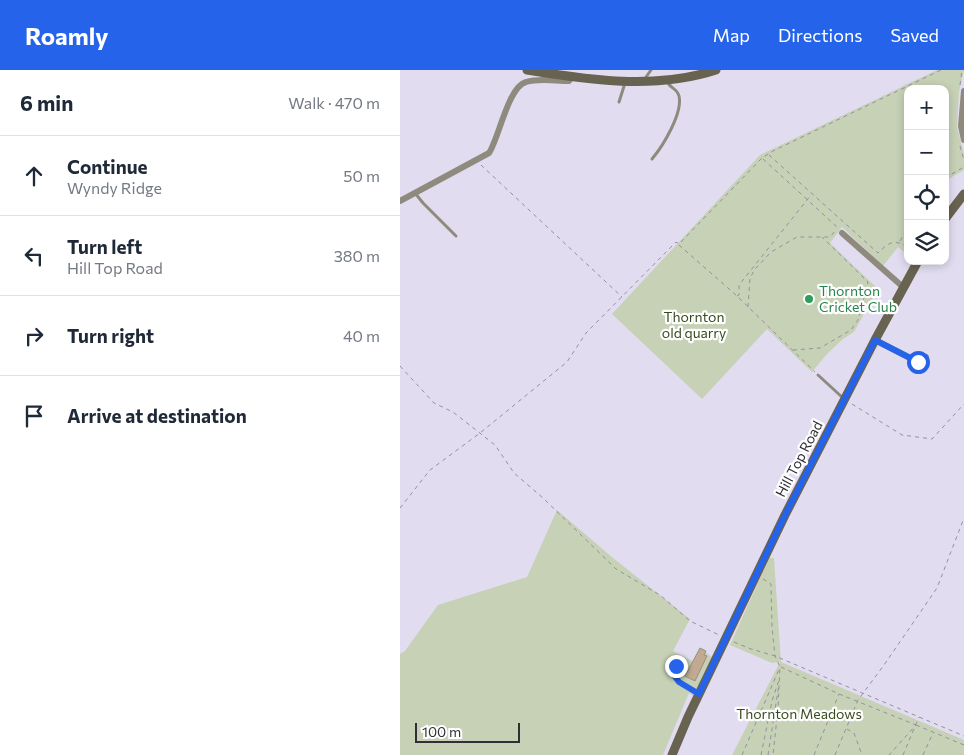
<!DOCTYPE html>
<html lang="en">
<head>
<meta charset="utf-8">
<style>
	body { margin:0; font-family:Commissioner,sans-serif; background:#f2f2f3; color:#1f2937 }
	.controls { position:absolute; right:15px; top:15px; display:grid; overflow:hidden; border-radius:10px; box-shadow:0 2px 8px #0003 }
	.controls button { width:45px; height:45px; display:grid; place-items:center; padding:0; border:0; border-bottom:1px solid #e0e1e3; background:#fff; color:#1f2937; font:25px sans-serif }
	.scale { position:absolute; left:15px; bottom:12px; width:105px; box-sizing:border-box; padding-left:5px; border:2px solid #312f36; border-top:0; font-size:14px; line-height:18px; white-space:nowrap; color:#312f36; -webkit-text-stroke:4px #fff; paint-order:stroke }
	.stop { position:absolute; width:15px; height:15px; margin:-11px; border:4px solid #2563eb; border-radius:50%; background:#fff }
	.stop.end { background:#2563eb; border-color:#fff; box-shadow:0 1px 5px #0008 }
	.list { margin:0; padding:0; list-style:none }
	h2 { display:flex; justify-content:space-between; align-items:center; height:65px; margin:0; padding:0 20px; font-size:21px }
	h2 small { font-size:16px; font-weight:400; color:#747a83 }
	.list li { display:grid; grid-template-columns:32px 1fr auto; gap:15px; align-items:center; box-sizing:border-box; height:80px; padding:0 20px; border-top:1px solid #e0e1e3 }
	.list b { display:block; font-size:19px; white-space:nowrap }
	.list p { margin:0; font-size:16px; white-space:nowrap; color:#747a83 }
	.list em { font-size:16px; font-style:normal; color:#747a83 }
	.icon { flex:none; width:28px; height:28px; fill:none; stroke:currentColor; stroke-width:2; stroke-linecap:round; stroke-linejoin:round }
	.map { position:relative; flex:none; width:564px; height:685px; overflow:hidden }
	header { display:flex; align-items:center; gap:30px; box-sizing:border-box; height:70px; padding:0 25px; background:#2563eb; color:#fff }
	header strong { font-size:24px }
	nav { display:flex; gap:28px; margin-inline-start:auto; font-size:18px }
	main { display:flex }
	aside { flex:1; background:#fff }
	.map>svg:first-child { display:block }
	.green { fill:#c6d1b6 }
	.building { fill:#c1a992; stroke:#9e8e80 }
	.lines { fill:none; stroke-linecap:round; stroke-linejoin:round }
	.path { stroke:#95909f; stroke-width:1; stroke-dasharray:4 4; stroke-linecap:butt }
	.lane { stroke:#8f8a7e; stroke-width:3 }
	.street { stroke:#8f8a7e; stroke-width:6 }
	.secondary { stroke:#686250; stroke-width:9 }
	.route { stroke:#2563eb; stroke-width:6 }
	.leisure-dot { fill:#2e9e5b; stroke:#fff; stroke-width:2 }
	.labels { text-anchor:middle; stroke-width:4.5; stroke-linejoin:round; paint-order:stroke }
	.leisure-label { font-size:14px; fill:#27864d; stroke:#fff; text-anchor:start }
	.park-label { font-size:14px; fill:#394a1c; stroke:#fff }
	.street-label { font-size:14px; fill:#312f36; stroke:#fff }
</style>
</head>
<body>
<header>
<strong>Roamly</strong>
<nav><a>Map</a><a>Directions</a><a>Saved</a></nav>
</header>
<main>
<aside>
<h2>6 min<small>Walk · 470 m</small></h2>
<ul class="list">
<li><svg class="icon" aria-label="ahead" viewBox="0 0 24 24"><path d="M12 20V5M6 11l6-6 6 6"/></svg><div><b>Continue</b><p>Wyndy Ridge</p></div><em>50 m</em></li>
<li><svg class="icon" aria-label="left" viewBox="0 0 24 24"><path d="M17 20v-9H6M10 6l-5 5 5 5"/></svg><div><b>Turn left</b><p>Hill Top Road</p></div><em>380 m</em></li>
<li><svg class="icon" aria-label="right" viewBox="0 0 24 24"><path d="M7 20v-9h11M14 6l5 5-5 5"/></svg><div><b>Turn right</b></div><em>40 m</em></li>
<li><svg class="icon" aria-label="arrive" viewBox="0 0 24 24"><path d="M6 21V4h12l-3 4 3 4H6"/></svg><div><b>Arrive at destination</b></div></li>
</ul>
</aside>
<div class="map">
<svg width="564" height="685" viewBox="0 0 564 685">
	<rect width="100%" height="100%" fill="#e2dcf1"/>
	<!-- green -->
	<g class="green">
		<polygon points="537,0 564,0 559,22 557,57 564,84 564,100 545,111 545,19 508,19 508,185 498,177 483,196 442,157 430,173 478,219 454,262 443,269 427,284 412,302 367,259 302,329 212,244 360,85"/>
		<polygon points="157,440 213,488 290,549 273,581 294,592 300,578 312,587 293,626 289,623 263,685 0,685 0,584 5,581 38,535 127,507"/>
		<polygon points="369,488 374,488 381,592 564,670 564,685 332,685 380,592 372,593 330,575"/>
	</g>
	<!-- building -->
	<polygon class="building" points="300,578 306,581 304,585 307,586 295,611 285,606"/>
	<g class="lines">
		<!-- path -->
		<g class="path">
			<polyline points="560,15 562,0"/>
			<polyline points="560,76 564,90"/>
			<path d="M369 85 478 183C489 172 494 169 508 177"/>
			<polyline points="363,89 437,157"/>
			<polyline points="81,95 222,227"/>
			<polyline points="545,108 564,97"/>
			<polyline points="500,171 508,157"/>
			<polyline points="279,175 337,226 415,302"/>
			<polyline points="337,226 339,225 339,215 411,125"/>
			<polyline points="348,237 350,208 355,199 371,182 397,167 428,167 431,166 435,161"/>
			<polyline points="393,280 420,278 451,260 458,250 468,212 422,167"/>
			<polyline points="0,296 34,333 53,342 95,375 114,403 143,428 216,499 260,525 290,551 319,565"/>
			<polyline points="452,334 502,365 532,369 564,334"/>
			<polyline points="0,438 30,400 80,363 167,292 186,263 276,172 279,174 362,88 373,81 541,0"/>
			<polyline points="363,509 371,514 372,557 375,586 380,597 378,638 373,685"/>
			<polyline points="334,572 351,579 375,586 564,666"/>
			<polyline points="381,597 439,624 516,655 489,685"/>
			<polyline points="516,655 564,675"/>
			<polyline points="447,659 454,663 462,685"/>
			<polyline points="342,685 380,597"/>
			<polyline points="361,685 372,631 379,610"/>
			<polyline points="368,685 379,614"/>
			<polyline points="414,685 439,624"/>
			<polyline points="435,685 458,630 484,595 537,518 564,448"/>
			<polyline points="503,685 519,647"/>
			<polyline points="523,685 533,663"/>
		</g>
		<!-- lane -->
		<g class="lane">
			<polyline points="244,10 251,0"/>
			<polyline points="219,32 225,13"/>
			<path d="M252 89C263 76 283 43 279 26 277 18 269 18 267 11"/>
			<polyline points="15,123 23,133 56,166"/>
			<polyline points="418,305 443,328"/>
			<polyline points="276,596 274,605 279,613 298,623"/>
		</g>
		<!-- street -->
		<g class="street">
			<polyline points="564,21 561,56 564,70"/>
			<path d="M0 131 89 83C99 68 108 17 126 12 139 8 155 11 169 11L172 7"/>
			<polyline points="442,163 503,217"/>
			<polyline points="475,270 518,292 517,300"/>
			<polyline points="518,292 526,287"/>
		</g>
		<!-- secondary -->
		<g class="secondary">
			<path d="M127 0C189 10 255 20 316 0"/>
			<polyline points="545,149 564,124"/>
			<polyline points="272,685 288,647 385,445 475,270 518,191"/>
		</g>
	</g>
	<g class="lines">
		<!-- route -->
		<polyline class="route" points="276,596 274,605 279,612 299,624 385,445 475,270 518,292"/>
	</g>
	<!-- markers -->
	<circle class="leisure-dot" cx="409" cy="229" r="5"/>
	<g class="labels">
		<!-- leisure labels -->
		<g class="leisure-label">
			<text x="419" y="226">Thornton<tspan x="419" dy="16">Cricket Club</tspan></text>
		</g>
		<!-- park labels -->
		<g class="park-label">
			<text x="294" y="252">Thornton<tspan x="294" dy="16">old quarry</tspan></text>
			<text x="399" y="649">Thornton Meadows</text>
		</g>
		<!-- street labels -->
		<g class="street-label">
			<text transform="translate(399 389) rotate(-62)" y="5">Hill Top Road</text>
		</g>
	</g>
</svg>
<div class="controls">
<button>+</button>
<button>−</button>
<button><svg class="icon" aria-label="locate" viewBox="0 0 24 24"><circle cx="12" cy="12" r="6"/><path d="M12 2v4M12 18v4M2 12h4M18 12h4"/></svg></button>
<button><svg class="icon" aria-label="layers" viewBox="0 0 24 24"><path d="M12 4l9 5-9 5-9-5zM3 14l9 5 9-5"/></svg></button>
</div>
<div class="scale">100 m</div>
<div class="stop" style="left:518px;top:292px"></div>
<div class="stop end" style="left:276px;top:596px"></div>
</div>
</main>
</body>
</html>
